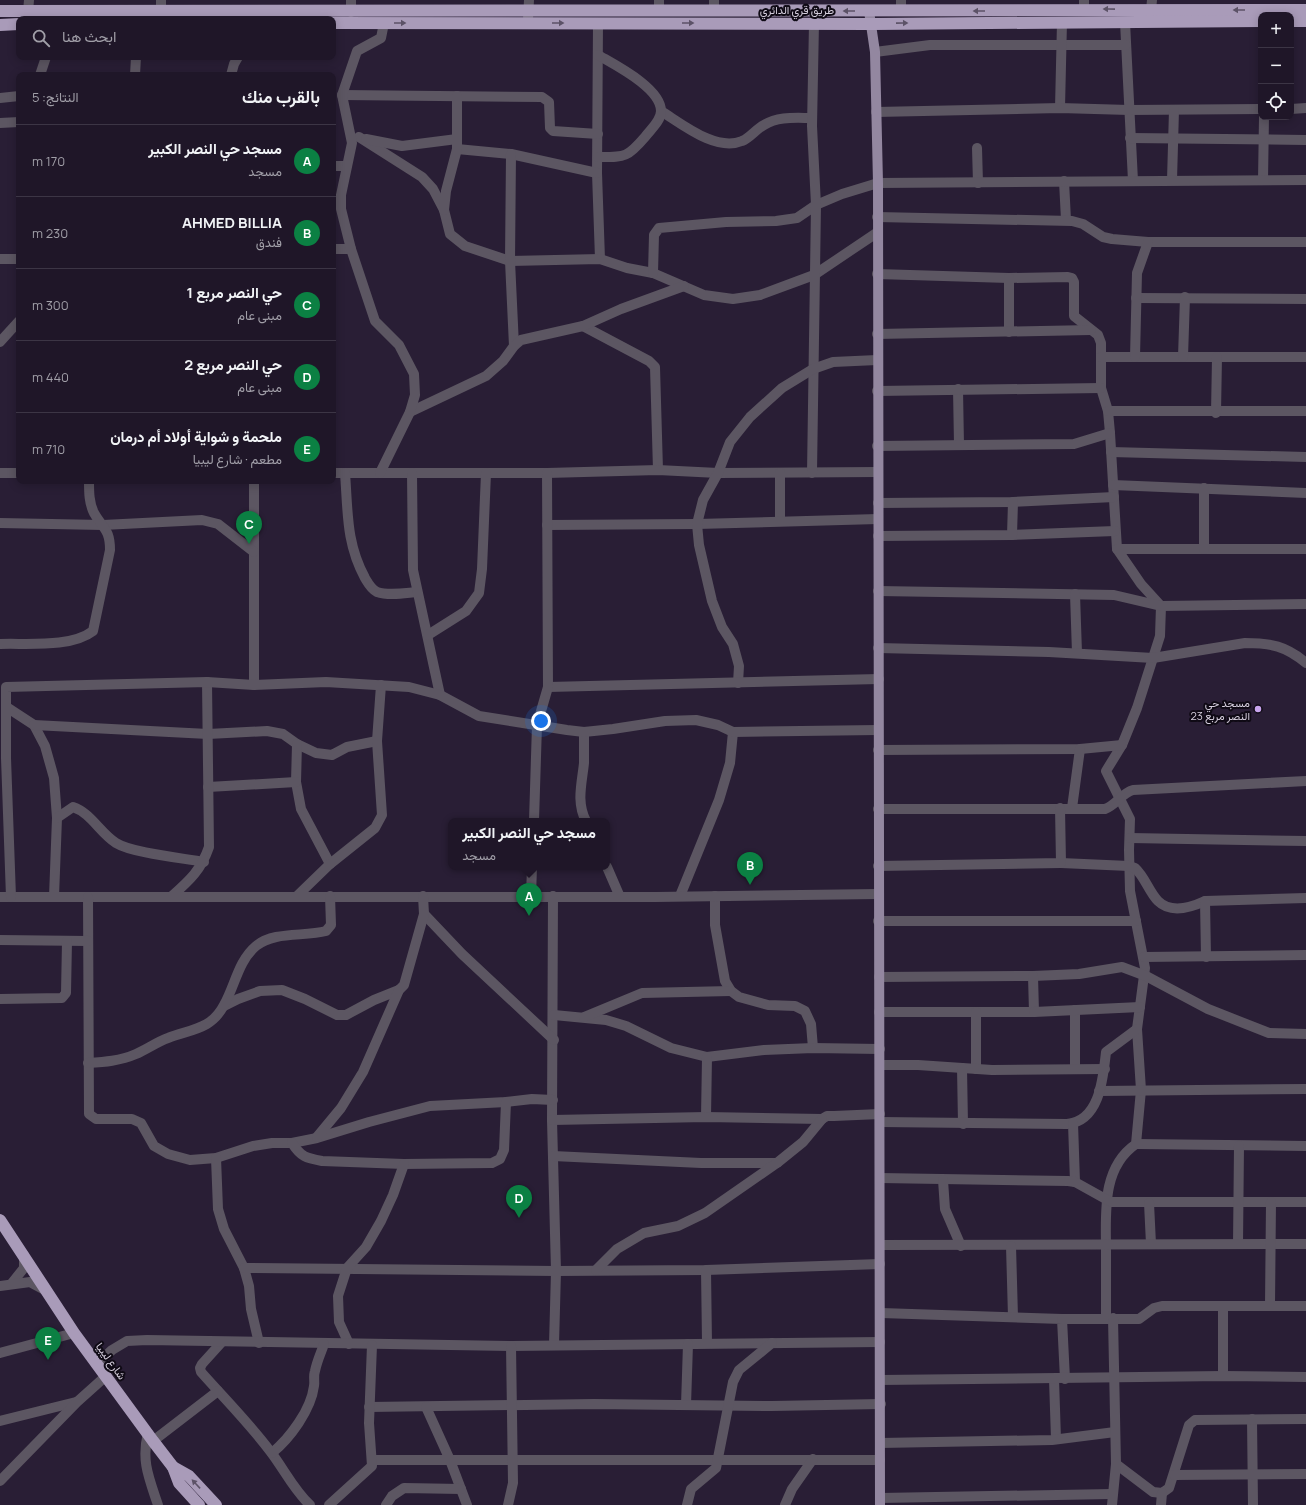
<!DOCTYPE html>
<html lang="ar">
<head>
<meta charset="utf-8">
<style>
	body { margin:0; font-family:Manrope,Vazirmatn,sans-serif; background:#271f30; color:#f1f3f6; direction:rtl }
	.controls { position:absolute; right:12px; top:12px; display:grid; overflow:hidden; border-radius:8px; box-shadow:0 2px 10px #0003 }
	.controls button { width:36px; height:36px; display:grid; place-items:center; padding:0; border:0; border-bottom:1px solid #3c3545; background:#1f1628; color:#f1f3f6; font:20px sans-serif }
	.you { position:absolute; left:541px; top:721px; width:14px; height:14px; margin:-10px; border:3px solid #fff; border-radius:50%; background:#1a73e8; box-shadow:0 0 0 6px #1a73e833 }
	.badge { display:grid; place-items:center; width:26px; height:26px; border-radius:50%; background:#0b8043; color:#fff; font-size:13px; font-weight:700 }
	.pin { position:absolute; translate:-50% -33px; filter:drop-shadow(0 1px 2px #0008) }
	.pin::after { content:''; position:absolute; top:21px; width:14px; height:12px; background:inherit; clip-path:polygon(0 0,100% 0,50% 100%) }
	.popup { position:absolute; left:448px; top:818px; width:162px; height:52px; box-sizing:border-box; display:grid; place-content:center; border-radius:8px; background:#1f1628; filter:drop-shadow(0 1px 3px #0005); font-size:13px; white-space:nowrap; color:#a19fa8 }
	.popup b { font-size:15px; color:#f1f3f6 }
	.popup::after { content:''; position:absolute; left:50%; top:100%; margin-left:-8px; border:8px solid transparent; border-top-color:#1f1628 }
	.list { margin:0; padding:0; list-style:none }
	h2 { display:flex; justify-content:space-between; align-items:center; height:52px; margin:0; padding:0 16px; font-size:17px }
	h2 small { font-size:13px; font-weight:400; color:#a19fa8 }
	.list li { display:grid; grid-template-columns:26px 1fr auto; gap:12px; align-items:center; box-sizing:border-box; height:72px; padding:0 16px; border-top:1px solid #3c3545 }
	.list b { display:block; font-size:15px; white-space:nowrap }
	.list p { margin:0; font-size:13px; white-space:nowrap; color:#a19fa8 }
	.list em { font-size:13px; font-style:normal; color:#a19fa8 }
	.icon { flex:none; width:22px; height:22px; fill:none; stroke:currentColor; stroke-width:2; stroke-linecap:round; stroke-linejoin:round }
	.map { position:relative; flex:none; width:1306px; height:1505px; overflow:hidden; direction:ltr }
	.search { position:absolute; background:#1f1628; box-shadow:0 2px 10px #0003; left:16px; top:16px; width:320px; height:44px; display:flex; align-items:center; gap:10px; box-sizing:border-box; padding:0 14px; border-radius:8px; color:#a19fa8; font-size:15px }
	.panel { position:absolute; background:#1f1628; box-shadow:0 2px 10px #0003; left:16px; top:72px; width:320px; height:412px; border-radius:8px; direction:rtl }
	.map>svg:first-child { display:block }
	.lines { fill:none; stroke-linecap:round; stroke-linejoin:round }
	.minor { stroke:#5c5662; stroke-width:10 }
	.major { stroke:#9387a0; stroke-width:10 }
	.highway { stroke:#a99bb9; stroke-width:12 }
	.oneway { fill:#5c5267 }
	.poi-dot { fill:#c9a5ee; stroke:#0f0a15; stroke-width:1.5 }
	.labels { text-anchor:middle; stroke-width:4; stroke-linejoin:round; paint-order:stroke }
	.street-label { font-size:11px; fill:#d6cfde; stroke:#0f0a15 }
	.poi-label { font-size:11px; fill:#d6cfde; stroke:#0f0a15; text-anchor:end }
</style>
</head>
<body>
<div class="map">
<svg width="1306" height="1505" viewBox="0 0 1306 1505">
	<rect width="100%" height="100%" fill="#291e35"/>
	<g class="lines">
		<!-- minor -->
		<g class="minor">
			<polyline points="351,0 351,12"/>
			<polyline points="659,0 659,11"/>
			<polyline points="1084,9 1084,0"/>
			<polyline points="1151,10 1152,0"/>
			<polyline points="714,11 714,0"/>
			<polyline points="901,11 901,0"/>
			<polyline points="28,12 29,0"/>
			<polyline points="161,12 161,0"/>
			<polyline points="528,19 529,0"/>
			<polyline points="1125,22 1133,181"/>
			<polyline points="598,23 597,173 600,259"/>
			<polyline points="875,52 930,45 1126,45"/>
			<polyline points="40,75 46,57"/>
			<polyline points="135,75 136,57"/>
			<polyline points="231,75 234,64 238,57"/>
			<polyline points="342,95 542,97 549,102 550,128 553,131 598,134"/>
			<polyline points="0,98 19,96"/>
			<polyline points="1060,108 1062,22"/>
			<polyline points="1291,109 1306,108"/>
			<path d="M661 111C682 124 716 152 742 141 750 138 756 129 764 125 778 116 796 118 812 118"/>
			<polyline points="876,112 1060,108 1129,110 1261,109"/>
			<polyline points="0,123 19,122"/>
			<polyline points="359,137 422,177 433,189 444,210 450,234 465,246 510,261 600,259 627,268 653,273 704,295 733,299 760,295 814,275 878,232"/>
			<polyline points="1130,138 1306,140"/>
			<polyline points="366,139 402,146 457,139"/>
			<polyline points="977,148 978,183"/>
			<polyline points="457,149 511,154 597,173"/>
			<polyline points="511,154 510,261 514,346"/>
			<path d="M598 157C625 157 627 158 645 137 651 129 661 121 661 111 661 88 615 65 598 55"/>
			<polyline points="333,166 346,166"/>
			<polyline points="1172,180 1174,110"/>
			<polyline points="1263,180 1264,117"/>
			<polyline points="1064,181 1066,220"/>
			<polyline points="444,210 446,191 457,149 457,96"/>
			<polyline points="877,217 1072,221 1083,224 1103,237 1112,239 1148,242 1306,242"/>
			<polyline points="333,249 351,249"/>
			<polyline points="0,259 19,259"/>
			<polyline points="653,273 654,235 659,228 726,222 776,221 797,218 816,205 842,194 878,183 1306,180"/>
			<path d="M877 274 1009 278 1068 277 1072 278 1074 282V316L1098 335 1101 343V388L1108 411 1110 433 1117 549 1141 584 1161 606 1160 636 1137 708 1122 745 1106 771 1130 819 1129 850 1130 891 1145 968 1137 1029 1141 1090 1136 1144C1101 1168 1106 1214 1106 1251 1106 1273 1106 1296 1106 1318"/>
			<polyline points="1009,278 1009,332"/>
			<polyline points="1136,298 1306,299"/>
			<polyline points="583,326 649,361 655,367 658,470"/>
			<polyline points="877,334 1091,330"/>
			<polyline points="0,342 19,321"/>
			<polyline points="1101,357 1306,357"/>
			<polyline points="1135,357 1137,273 1148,242"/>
			<polyline points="1183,357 1185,297"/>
			<polyline points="958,389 959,445"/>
			<polyline points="877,391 1101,388"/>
			<polyline points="1108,411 1306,411"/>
			<polyline points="410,412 486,376 503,361 514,346 521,340 583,326 621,309 684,286"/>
			<polyline points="1216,413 1217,357"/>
			<polyline points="877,446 1074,444 1110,433"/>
			<polyline points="1111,452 1306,457"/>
			<polyline points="0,473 19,473"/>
			<polyline points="333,473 547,473 658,470 718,473 878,472"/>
			<path d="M345 473C348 512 346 543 365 578 368 583 371 589 377 592 389 596 405 593 417 592"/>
			<polyline points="380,473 410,412 415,395 414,374 399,345 375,321 351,249 341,209 341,195 352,143 342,95 357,51 381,38 384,23"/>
			<polyline points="412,473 413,570 440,695"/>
			<polyline points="780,473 780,521"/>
			<polyline points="812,473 816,205 812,126 814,23"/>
			<polyline points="254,481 254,685"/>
			<polyline points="1113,485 1306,493"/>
			<polyline points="878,503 1013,502 1114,497"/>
			<polyline points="0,523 103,525 202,520 218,524 254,552"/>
			<polyline points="547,525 697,524 878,519"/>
			<polyline points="1012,535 1115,531"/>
			<polyline points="878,536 1012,535 1013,502"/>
			<polyline points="1117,549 1306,549"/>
			<polyline points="1204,549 1204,488"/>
			<polyline points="878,591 1114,595 1161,606 1306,604"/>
			<polyline points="1075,594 1077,653"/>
			<polyline points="428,635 466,611 479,593 482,569 486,473"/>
			<path d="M0 644C27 643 71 648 93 631L110 550C110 529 103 529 94 513 89 503 89 492 89 481"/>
			<path d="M878 648 1049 652 1153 658 1245 643C1271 643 1286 646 1306 663"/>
			<polyline points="738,683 739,666 733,644 722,627 712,601 699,545 697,524 703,500 718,473 730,442 750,417 782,388 813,369 833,362 877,360"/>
			<polyline points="548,687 879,679"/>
			<polyline points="8,708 34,725 45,746 54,778 57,818 54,897"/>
			<polyline points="34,725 208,734 267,731 283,734 297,744 316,753 332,755 347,747 377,741"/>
			<path d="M584 732C584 742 584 753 584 763 582 783 576 802 586 821"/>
			<polyline points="297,744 296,782 301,809 330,864"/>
			<polyline points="878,750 1080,749 1122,745"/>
			<polyline points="208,787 296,782"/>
			<polyline points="1072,808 1080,749"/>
			<path d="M878 809H1105C1116 805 1122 793 1133 790L1306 781"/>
			<path d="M57 818 73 807C91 813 100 833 116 843 132 853 182 858 204 862"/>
			<polyline points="534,821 537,725 548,687 547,473"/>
			<polyline points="1130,838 1306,841"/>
			<path d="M1061 863 1129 866 1135 868C1145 877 1149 892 1158 901 1171 914 1192 907 1205 901L1306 898"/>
			<polyline points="878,866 1061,863 1060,808"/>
			<polyline points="607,867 620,897"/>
			<path d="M172 896C190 880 201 870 209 847L207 682"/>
			<polyline points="297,896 330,864 375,828 382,815 377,741 381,685"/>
			<polyline points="531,896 532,867"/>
			<polyline points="553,896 552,1120 556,1271 554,1345"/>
			<polyline points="680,896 719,800 730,763 733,732"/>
			<polyline points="715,896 715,925 725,981 731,991 739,997 768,1005 795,1006 805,1011 811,1024 813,1048"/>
			<polyline points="0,897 656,897 878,894"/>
			<polyline points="11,897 6,758 6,687 207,682 254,685 326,682 409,687 440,695 479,716 567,730 584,732 613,729 665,721 696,720 718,725 733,732 878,730"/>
			<polyline points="88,897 89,1114 96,1119 132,1119 141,1123 154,1146 168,1154 190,1160 216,1158 253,1146 272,1143 292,1143 317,1138 369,1122 430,1106 506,1102 532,1099 553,1100"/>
			<polyline points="1205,901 1206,957"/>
			<polyline points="424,914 462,954 554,1040"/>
			<polyline points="878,921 1136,921"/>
			<polyline points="0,940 88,941"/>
			<polyline points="1144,957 1306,955"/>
			<polyline points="879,977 1033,976 1079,974 1122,967 1146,976 1208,1009 1269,1033 1306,1034"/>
			<polyline points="0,999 62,998 66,993 67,941"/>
			<polyline points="224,1006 238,999 260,991 282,990 305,999 337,1015 346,1015 374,1000 399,990"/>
			<polyline points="1075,1010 1075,1069"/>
			<polyline points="879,1012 1034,1012 1033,976"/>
			<polyline points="976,1012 976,1069"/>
			<polyline points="1034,1012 1140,1007"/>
			<polyline points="554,1015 606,1020 626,1026 671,1048 707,1057 764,1050 813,1048 880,1049"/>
			<polyline points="584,1017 642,993 731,991"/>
			<path d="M88 1063C104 1062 120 1061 136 1054 147 1049 157 1042 168 1038 191 1029 211 1030 224 1005 235 986 238 961 256 946 274 931 304 937 326 931L331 925 330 896"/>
			<polyline points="880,1065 918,1065 992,1070 1105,1069"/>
			<polyline points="962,1068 963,1124"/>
			<polyline points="1099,1091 1306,1089"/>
			<polyline points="706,1117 707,1057"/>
			<polyline points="552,1120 706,1117 822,1119 827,1116 834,1116 880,1114"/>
			<path d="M880 1122 1067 1124C1100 1121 1103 1078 1106 1052L1137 1029"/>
			<polyline points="1073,1123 1075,1182"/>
			<polyline points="317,1137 341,1108 363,1072 399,990 404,985 424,914 423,896"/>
			<path d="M292 1143C301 1157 306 1158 322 1161L404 1164 492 1163 500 1159 504 1150 506 1102"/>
			<polyline points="1136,1144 1306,1146"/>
			<polyline points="553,1156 701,1163 777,1163"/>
			<polyline points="216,1158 218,1209 224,1229 244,1268 249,1286 251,1309 259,1343"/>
			<polyline points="880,1178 1068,1181 1075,1182 1111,1202 1306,1202"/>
			<polyline points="943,1180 945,1209 961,1246"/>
			<polyline points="1149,1203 1151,1244"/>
			<polyline points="1238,1244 1239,1146"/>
			<polyline points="880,1245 1306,1244"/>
			<polyline points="1011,1246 1013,1317"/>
			<polyline points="244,1268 556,1271 706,1270 880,1264"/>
			<polyline points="596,1270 617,1249 644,1233 678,1226 705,1213 777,1163 803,1142 822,1119"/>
			<polyline points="706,1270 707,1343"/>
			<polyline points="12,1283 24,1268 24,1255"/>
			<polyline points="0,1286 30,1282 45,1290"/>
			<polyline points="1270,1305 1271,1202"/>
			<polyline points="1223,1307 1223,1376"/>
			<polyline points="881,1313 1062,1319 1065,1379"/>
			<polyline points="1062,1319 1139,1319 1154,1308 1162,1306 1306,1306"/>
			<path d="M221 1343 202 1364 200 1368 201 1372C224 1398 249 1423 270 1451 284 1469 293 1489 310 1505"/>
			<polyline points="349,1344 339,1322 338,1296 347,1268 366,1247 381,1221 393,1195 404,1164"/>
			<polyline points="0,1353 74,1333"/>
			<polyline points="97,1364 112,1350 127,1341 147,1340 511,1346 880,1342"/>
			<polyline points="1054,1379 1056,1439"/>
			<polyline points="880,1380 1223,1376 1306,1377"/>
			<polyline points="686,1405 688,1344"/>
			<polyline points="369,1407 594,1404 772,1406 881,1404"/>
			<polyline points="426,1407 450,1460 467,1505"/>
			<polyline points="1252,1419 1253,1505"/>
			<polyline points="0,1421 76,1402"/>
			<path d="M148 1433C141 1461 149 1478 158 1505"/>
			<polyline points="153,1441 218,1391"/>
			<polyline points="880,1443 1052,1440 1115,1432"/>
			<path d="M272 1453C290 1438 311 1410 314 1386 315 1381 313 1376 315 1371 317 1361 321 1353 324 1344"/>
			<polyline points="372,1460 880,1460"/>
			<polyline points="1116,1464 1153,1492 1162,1493 1169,1488 1189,1425 1195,1420 1306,1419"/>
			<polyline points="1174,1475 1306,1474"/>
			<polyline points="0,1481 77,1402 106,1376"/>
			<polyline points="880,1498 1112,1494"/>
			<polyline points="329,1505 372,1466 369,1423 372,1345"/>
			<polyline points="386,1505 392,1496 404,1488 461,1489"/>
			<polyline points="508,1505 513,1483 511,1346"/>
			<polyline points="687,1505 691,1489 716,1468 733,1382 739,1370 772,1343"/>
			<polyline points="785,1505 792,1489 813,1459"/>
			<polyline points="1112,1505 1116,1464 1113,1318"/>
			<polyline points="1161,1505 1162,1493"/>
		</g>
		<!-- major -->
		<polyline class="major" points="869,11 875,52 878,183 880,1505"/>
		<!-- highway -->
		<g class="highway">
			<polyline points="0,11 1306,10"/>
			<polyline points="1291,21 1306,21"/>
			<polyline points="333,23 872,24 1261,21"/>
			<polyline points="0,25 19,24"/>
			<polyline points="0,1220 74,1333 153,1441 173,1467 189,1476 216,1505"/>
			<polyline points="173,1467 179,1483 199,1505"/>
		</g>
	</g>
	<!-- one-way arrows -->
	<defs><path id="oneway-solid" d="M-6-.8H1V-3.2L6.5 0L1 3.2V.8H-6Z"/></defs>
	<g class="oneway">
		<use href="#oneway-solid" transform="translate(1109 9) rotate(-179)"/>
		<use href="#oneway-solid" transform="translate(1239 10) rotate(-180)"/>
		<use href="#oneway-solid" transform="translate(849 11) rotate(-180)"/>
		<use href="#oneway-solid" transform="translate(979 11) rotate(180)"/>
		<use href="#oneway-solid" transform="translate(400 23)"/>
		<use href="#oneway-solid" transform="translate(558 23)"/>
		<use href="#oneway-solid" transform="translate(688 23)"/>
		<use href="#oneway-solid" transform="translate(902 23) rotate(-1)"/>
		<use href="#oneway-solid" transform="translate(196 1484) rotate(-133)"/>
	</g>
	<!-- markers -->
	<circle class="poi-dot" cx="1258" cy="709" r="4"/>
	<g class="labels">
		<!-- street labels -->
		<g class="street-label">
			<text x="797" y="14">طريق قري الدائري</text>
			<text transform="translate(111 1361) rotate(54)" y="4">شارع ليبيا</text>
		</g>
		<!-- poi labels -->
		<g class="poi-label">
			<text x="1250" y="707">مسجد حي<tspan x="1250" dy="13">النصر مربع 23</tspan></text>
		</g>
	</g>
</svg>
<div class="controls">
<button>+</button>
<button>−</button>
<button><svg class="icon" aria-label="locate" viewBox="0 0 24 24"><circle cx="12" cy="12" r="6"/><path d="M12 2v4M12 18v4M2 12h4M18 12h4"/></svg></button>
</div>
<div class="you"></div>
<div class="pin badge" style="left:529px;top:916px">A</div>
<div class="popup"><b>مسجد حي النصر الكبير</b>مسجد</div>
<div class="pin badge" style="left:750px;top:885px">B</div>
<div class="pin badge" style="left:249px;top:544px">C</div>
<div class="pin badge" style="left:519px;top:1218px">D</div>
<div class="pin badge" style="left:48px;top:1360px">E</div>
<div class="search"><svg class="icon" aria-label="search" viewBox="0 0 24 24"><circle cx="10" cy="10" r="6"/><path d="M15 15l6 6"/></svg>ابحث هنا</div>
<section class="panel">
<h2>بالقرب منك<small>النتائج: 5</small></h2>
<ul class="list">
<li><span class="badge">A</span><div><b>مسجد حي النصر الكبير</b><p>مسجد</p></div><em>170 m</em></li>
<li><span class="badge">B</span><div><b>AHMED BILLIA</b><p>فندق</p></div><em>230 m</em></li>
<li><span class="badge">C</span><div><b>حي النصر مربع 1</b><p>مبنى عام</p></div><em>300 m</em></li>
<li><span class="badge">D</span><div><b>حي النصر مربع 2</b><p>مبنى عام</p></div><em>440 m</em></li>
<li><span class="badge">E</span><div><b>ملحمة و شواية أولاد أم درمان</b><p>مطعم · شارع ليبيا</p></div><em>710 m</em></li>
</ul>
</section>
</div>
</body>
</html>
